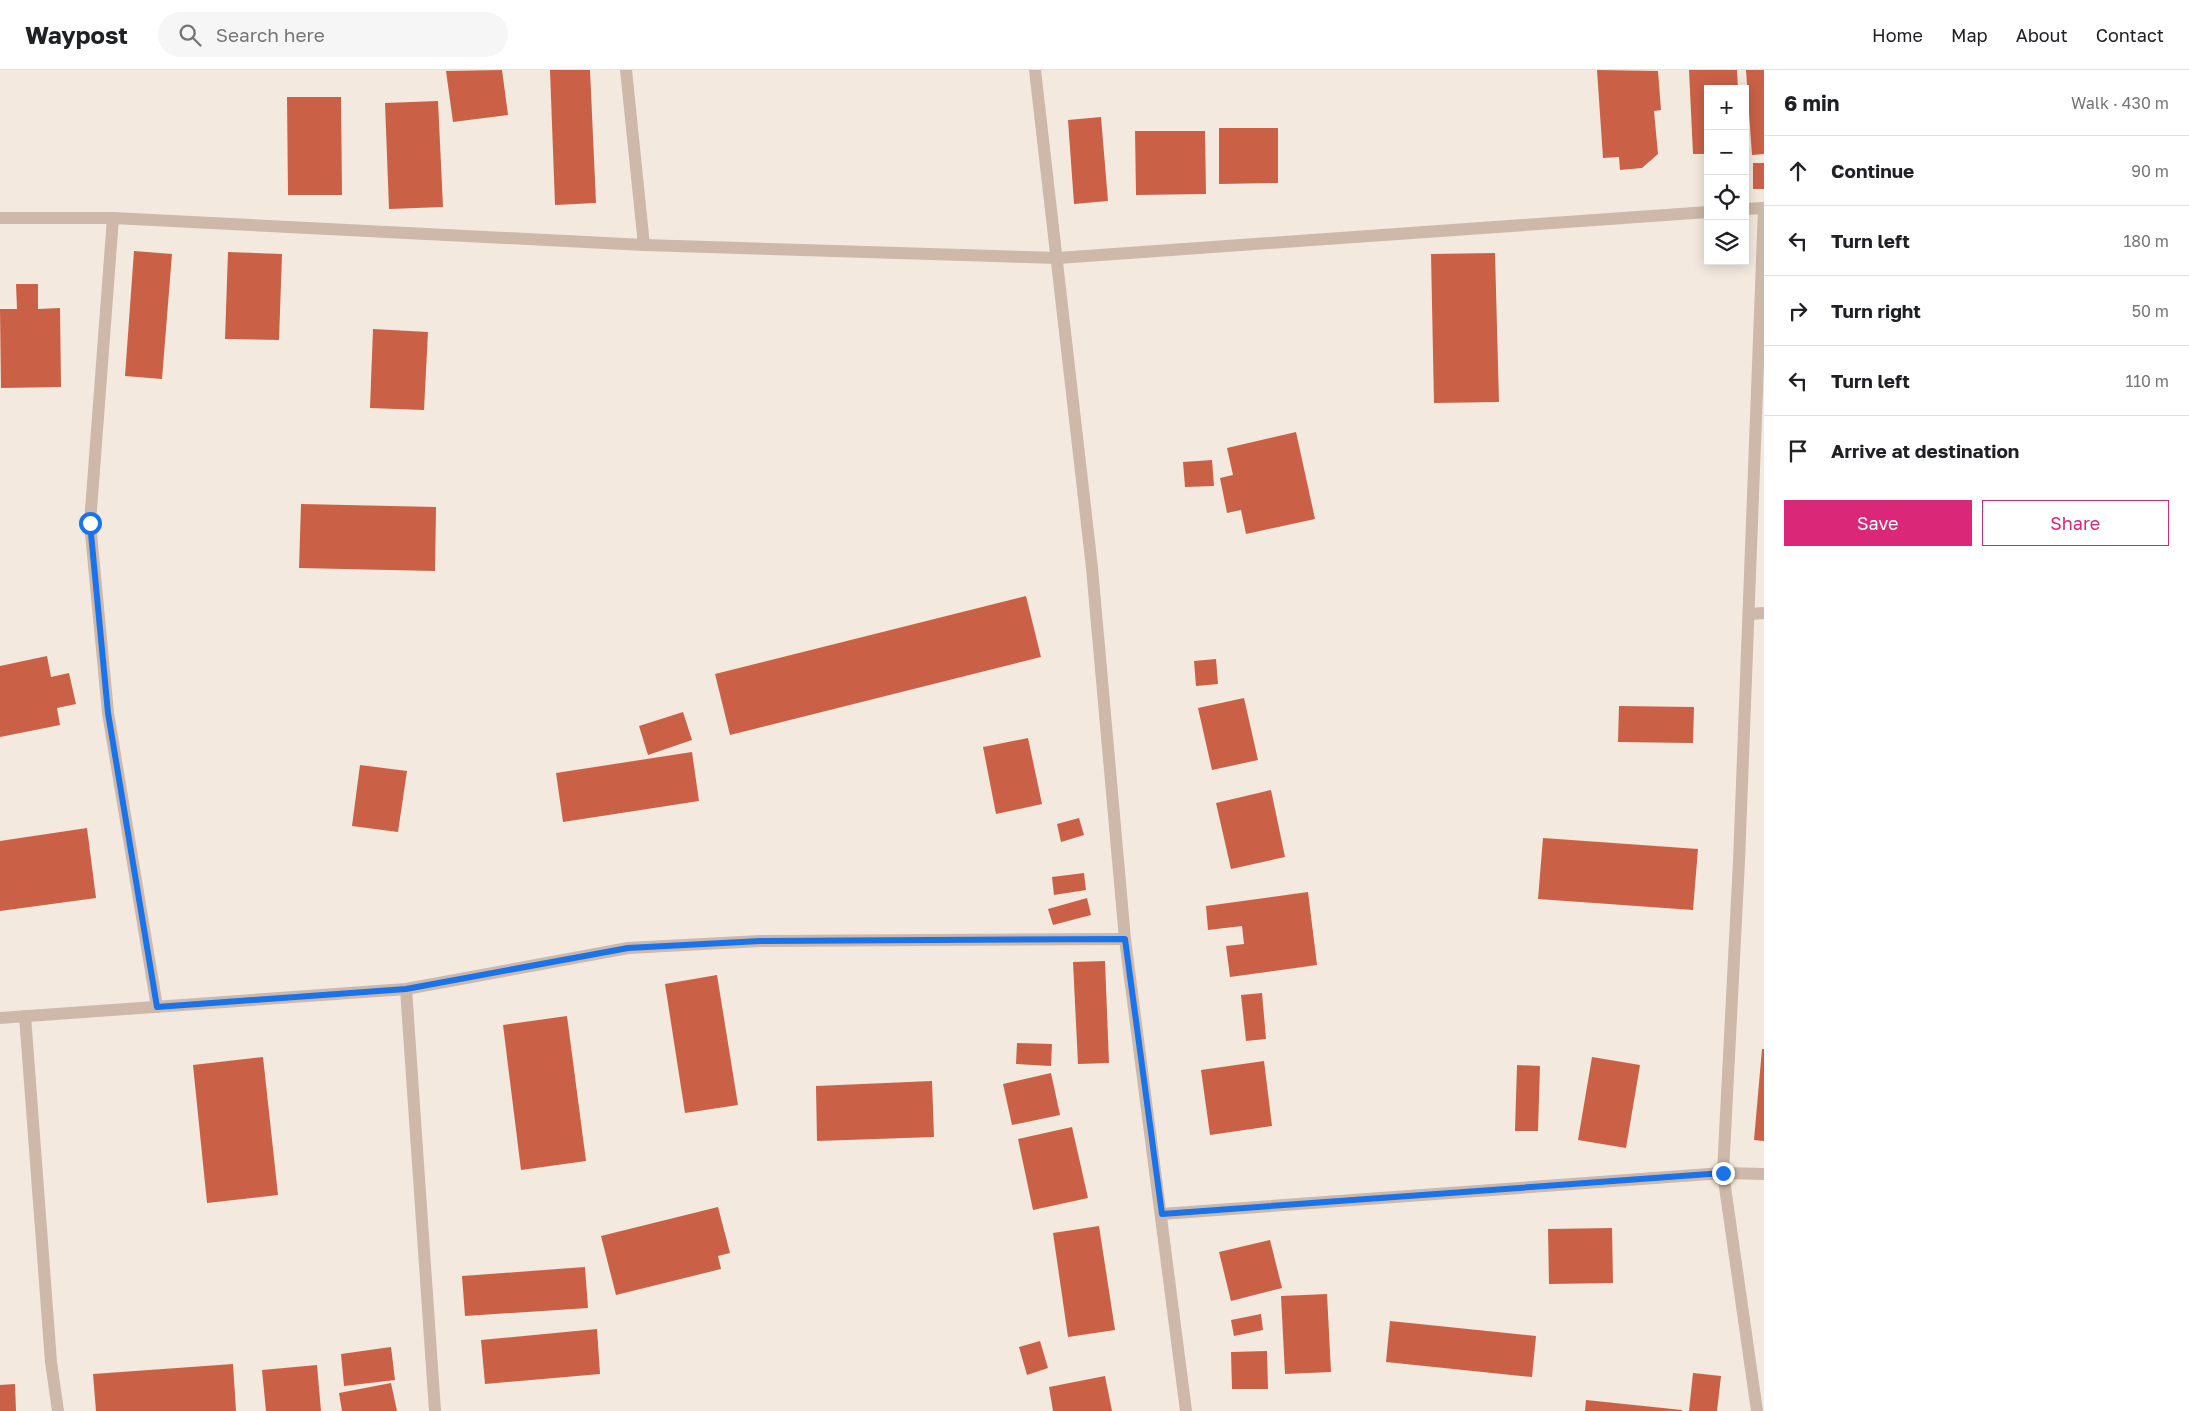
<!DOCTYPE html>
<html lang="en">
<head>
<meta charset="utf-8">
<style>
	body { margin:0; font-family:"Golos Text",sans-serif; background:#f6f6f6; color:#202124 }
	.controls { position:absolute; right:15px; top:15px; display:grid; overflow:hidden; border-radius:0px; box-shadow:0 2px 12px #0003 }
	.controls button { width:45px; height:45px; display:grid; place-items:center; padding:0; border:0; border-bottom:1px solid #e0e0e0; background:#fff; color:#202124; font:25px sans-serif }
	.stop { position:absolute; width:15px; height:15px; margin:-11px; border:4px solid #1a73e8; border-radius:50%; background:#fff }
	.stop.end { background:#1a73e8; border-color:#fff; box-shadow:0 1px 5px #0008 }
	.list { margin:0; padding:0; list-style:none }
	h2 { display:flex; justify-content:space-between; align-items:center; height:65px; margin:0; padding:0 20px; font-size:21px }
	h2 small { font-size:16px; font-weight:400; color:#757577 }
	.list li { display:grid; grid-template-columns:32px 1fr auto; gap:15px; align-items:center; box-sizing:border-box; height:70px; padding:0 20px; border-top:1px solid #e0e0e0 }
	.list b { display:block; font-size:19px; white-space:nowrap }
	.list em { font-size:16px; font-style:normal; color:#757577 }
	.actions { display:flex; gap:10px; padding:15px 20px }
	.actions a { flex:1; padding:11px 0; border:1px solid #db2777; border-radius:0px; text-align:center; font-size:18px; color:#db2777 }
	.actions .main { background:#db2777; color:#fff }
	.icon { flex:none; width:28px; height:28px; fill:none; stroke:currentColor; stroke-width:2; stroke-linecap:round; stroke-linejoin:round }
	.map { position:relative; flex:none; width:1764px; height:1341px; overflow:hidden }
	header { display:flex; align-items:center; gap:30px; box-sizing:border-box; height:70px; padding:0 25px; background:#fff; border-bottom:1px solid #e0e0e0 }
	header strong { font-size:24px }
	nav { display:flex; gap:28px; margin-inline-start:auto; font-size:18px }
	.search { width:350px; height:45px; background:#f6f6f6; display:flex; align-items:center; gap:12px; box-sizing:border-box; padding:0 18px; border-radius:28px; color:#757577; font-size:19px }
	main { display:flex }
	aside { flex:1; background:#fff }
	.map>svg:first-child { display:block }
	.building { fill:#ca6146 }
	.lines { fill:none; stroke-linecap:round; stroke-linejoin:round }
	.minor { stroke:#cdb8a9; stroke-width:12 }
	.route { stroke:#1a73e8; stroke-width:6 }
</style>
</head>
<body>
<header>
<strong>Waypost</strong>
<div class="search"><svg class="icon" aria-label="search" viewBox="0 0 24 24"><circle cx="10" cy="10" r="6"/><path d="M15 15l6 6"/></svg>Search here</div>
<nav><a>Home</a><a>Map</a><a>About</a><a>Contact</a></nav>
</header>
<main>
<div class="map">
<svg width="1764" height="1341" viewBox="0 0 1764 1341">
	<rect width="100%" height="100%" fill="#f4e9de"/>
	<!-- building -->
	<g class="building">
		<polygon points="502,0 508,45 453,52 446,1"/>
		<polygon points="550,0 590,0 596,133 555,135"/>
		<polygon points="1597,0 1658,1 1661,40 1654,41 1658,84 1642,98 1620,100 1619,87 1603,88"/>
		<polygon points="1689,0 1737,0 1738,19 1708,19 1708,84 1693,84"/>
		<polygon points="1746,0 1764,0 1764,84 1752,85"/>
		<polygon points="287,27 341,27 342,125 288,125"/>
		<polygon points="438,31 443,137 389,139 385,33"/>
		<polygon points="1101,47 1108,131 1074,134 1068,50"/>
		<polygon points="1219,58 1278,58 1278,113 1219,114"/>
		<polygon points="1135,61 1205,61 1206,124 1136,125"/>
		<rect x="1753" y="93" width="11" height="26"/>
		<polygon points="134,181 172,184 162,309 125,306"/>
		<polygon points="228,182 282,184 279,270 225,269"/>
		<polygon points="1495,183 1499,332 1434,333 1431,184"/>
		<polygon points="16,214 38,214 38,239 60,238 61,317 1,318 0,239 17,239"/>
		<polygon points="373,259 428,262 424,340 370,338"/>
		<polygon points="1296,362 1315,449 1246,464 1241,440 1227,443 1220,408 1233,405 1227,378"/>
		<polygon points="1212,390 1214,416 1185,417 1183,392"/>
		<polygon points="301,434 436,437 435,501 299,498"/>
		<polygon points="1026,526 1041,587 730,665 715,604"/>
		<polygon points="47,586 51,607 69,603 76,634 57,638 60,655 0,667 0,596"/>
		<polygon points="1216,589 1218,614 1196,616 1194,591"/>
		<polygon points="1244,628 1258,690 1212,700 1198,638"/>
		<polygon points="1619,636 1694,637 1693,673 1618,672"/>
		<polygon points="683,642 692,670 648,685 639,656"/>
		<polygon points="1028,668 1042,734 996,744 983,677"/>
		<polygon points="692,682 699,731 563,752 556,703"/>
		<polygon points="360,695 407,701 398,762 352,756"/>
		<polygon points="1271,720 1285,787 1231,799 1216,733"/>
		<polygon points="1079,748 1084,765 1061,772 1057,754"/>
		<polygon points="87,758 96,828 0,841 0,771"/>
		<polygon points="1543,768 1698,779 1693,840 1538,829"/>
		<polygon points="1084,803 1086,820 1054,825 1052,807"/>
		<polygon points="1308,822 1317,895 1230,907 1226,876 1244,874 1242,856 1208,860 1206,836"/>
		<polygon points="1087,828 1091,845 1053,855 1048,839"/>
		<polygon points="1105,891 1109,993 1078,994 1073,892"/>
		<polygon points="717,905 738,1035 685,1043 665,914"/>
		<polygon points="1262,923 1266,969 1246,971 1241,925"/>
		<polygon points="567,946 586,1091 521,1100 503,955"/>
		<polygon points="1017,973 1052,974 1051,996 1016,994"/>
		<polygon points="1762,979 1764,979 1764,1071 1754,1070"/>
		<polygon points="263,987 278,1125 207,1133 193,995"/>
		<polygon points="1592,987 1640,995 1626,1078 1578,1070"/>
		<polygon points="1264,991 1272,1056 1210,1065 1201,1000"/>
		<polygon points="1517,995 1540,996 1538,1061 1515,1061"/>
		<polygon points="1051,1003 1060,1045 1012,1055 1003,1014"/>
		<polygon points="932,1011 934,1067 817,1071 816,1016"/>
		<polygon points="1072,1057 1088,1128 1033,1140 1018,1069"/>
		<polygon points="718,1137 730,1183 718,1186 721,1199 616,1225 601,1166"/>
		<polygon points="1099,1156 1115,1260 1068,1267 1053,1163"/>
		<polygon points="1612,1158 1613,1213 1549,1214 1548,1159"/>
		<polygon points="1270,1170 1282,1218 1231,1231 1219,1182"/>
		<polygon points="585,1197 588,1238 465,1246 462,1206"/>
		<polygon points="1327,1224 1331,1302 1285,1304 1281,1226"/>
		<polygon points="1261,1244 1263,1260 1234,1266 1231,1250"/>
		<polygon points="1390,1251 1536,1266 1532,1307 1386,1292"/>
		<polygon points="597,1259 600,1304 485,1314 481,1270"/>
		<polygon points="1040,1271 1048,1298 1027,1305 1019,1277"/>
		<polygon points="391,1277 395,1310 344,1316 341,1284"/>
		<polygon points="1267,1281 1268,1319 1232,1319 1231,1282"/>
		<polygon points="233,1294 236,1341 96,1341 93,1304"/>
		<polygon points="317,1295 321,1341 266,1341 262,1300"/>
		<polygon points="1693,1303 1721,1306 1717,1341 1689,1341"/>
		<polygon points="1105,1306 1112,1341 1053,1341 1049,1317"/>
		<polygon points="391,1313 397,1341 342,1341 339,1323"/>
		<polygon points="15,1314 16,1341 0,1341 0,1315"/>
		<polygon points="1586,1330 1682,1340 1682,1341 1585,1341"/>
	</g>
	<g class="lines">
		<!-- minor -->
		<g class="minor">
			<polyline points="626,0 644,175"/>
			<polyline points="1035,0 1092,498 1125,869 1186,1341"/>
			<polyline points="1745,139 1764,138"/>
			<polyline points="0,148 113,148 644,175 1058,188 1708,142"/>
			<polyline points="113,148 90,453 108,643 157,937"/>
			<polyline points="1749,544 1764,543"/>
			<polyline points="406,919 435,1341"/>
			<polyline points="25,946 51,1292 58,1341"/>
			<polyline points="0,948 406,919 628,878 760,871 1125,869"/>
			<polyline points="1162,1144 1723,1103 1764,1104"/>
			<polyline points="1757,1341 1723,1103 1739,791 1764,138"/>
		</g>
	</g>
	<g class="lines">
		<!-- route -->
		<polyline class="route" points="90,453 108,643 157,937 406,919 628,878 760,871 1125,869 1162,1144 1723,1103"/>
	</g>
</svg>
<div class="controls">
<button>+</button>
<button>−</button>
<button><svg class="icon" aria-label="locate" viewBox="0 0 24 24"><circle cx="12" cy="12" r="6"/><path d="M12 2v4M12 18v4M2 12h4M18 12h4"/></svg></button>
<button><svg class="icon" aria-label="layers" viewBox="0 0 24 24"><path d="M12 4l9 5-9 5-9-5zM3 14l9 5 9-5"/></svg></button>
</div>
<div class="stop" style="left:90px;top:453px"></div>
<div class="stop end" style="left:1723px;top:1103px"></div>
</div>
<aside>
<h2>6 min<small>Walk · 430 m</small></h2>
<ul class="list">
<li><svg class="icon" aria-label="ahead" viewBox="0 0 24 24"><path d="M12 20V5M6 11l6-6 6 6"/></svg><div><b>Continue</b></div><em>90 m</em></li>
<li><svg class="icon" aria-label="left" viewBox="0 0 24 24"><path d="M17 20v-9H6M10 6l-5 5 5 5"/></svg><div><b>Turn left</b></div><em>180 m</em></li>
<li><svg class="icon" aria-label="right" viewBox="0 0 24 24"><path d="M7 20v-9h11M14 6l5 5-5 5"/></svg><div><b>Turn right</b></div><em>50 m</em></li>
<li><svg class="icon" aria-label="left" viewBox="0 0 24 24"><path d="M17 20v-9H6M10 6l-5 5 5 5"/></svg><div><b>Turn left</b></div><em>110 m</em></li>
<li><svg class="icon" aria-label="arrive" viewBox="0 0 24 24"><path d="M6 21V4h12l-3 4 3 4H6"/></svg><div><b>Arrive at destination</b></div></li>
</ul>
<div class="actions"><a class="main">Save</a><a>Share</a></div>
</aside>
</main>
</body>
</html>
